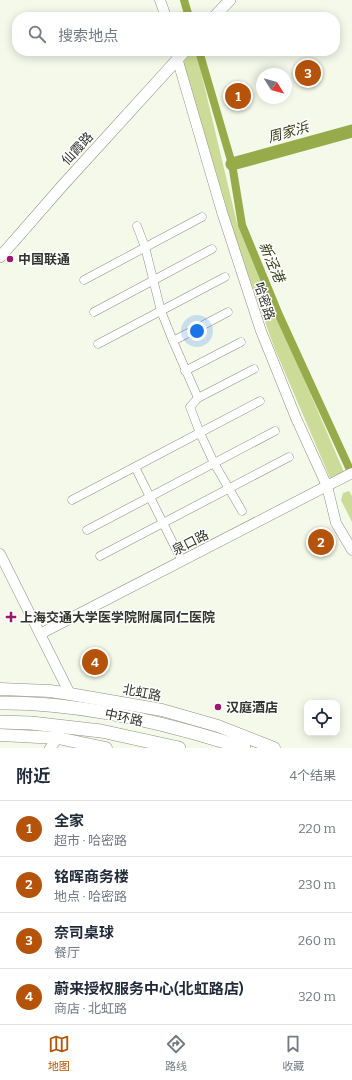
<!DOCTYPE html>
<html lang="zh">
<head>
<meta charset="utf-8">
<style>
	body { margin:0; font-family:Bitter,"Noto Sans SC",serif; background:#f6f6f7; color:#1f2937 }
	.controls { position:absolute; right:12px; bottom:12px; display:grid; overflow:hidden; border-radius:8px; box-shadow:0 2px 10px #0003 }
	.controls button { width:36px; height:36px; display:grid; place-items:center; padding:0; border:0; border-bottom:1px solid #e0e1e3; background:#fff; color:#1f2937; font:20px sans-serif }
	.compass { position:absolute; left:256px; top:68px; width:36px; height:36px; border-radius:50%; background:#fff; box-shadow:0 2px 10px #0003; rotate:127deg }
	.you { position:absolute; left:197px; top:331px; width:14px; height:14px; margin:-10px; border:3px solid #fff; border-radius:50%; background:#1a73e8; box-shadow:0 0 0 6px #1a73e833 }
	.badge { display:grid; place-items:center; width:26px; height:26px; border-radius:50%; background:#b45309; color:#fff; font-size:13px; font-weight:700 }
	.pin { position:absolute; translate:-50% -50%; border:2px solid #fff; box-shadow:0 1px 4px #0006 }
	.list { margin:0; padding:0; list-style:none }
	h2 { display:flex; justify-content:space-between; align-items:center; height:52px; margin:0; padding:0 16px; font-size:17px }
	h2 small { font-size:13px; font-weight:400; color:#747a83 }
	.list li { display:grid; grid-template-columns:26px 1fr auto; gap:12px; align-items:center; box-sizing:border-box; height:56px; padding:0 16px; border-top:1px solid #e0e1e3 }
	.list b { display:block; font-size:15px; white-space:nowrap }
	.list p { margin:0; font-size:13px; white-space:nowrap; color:#747a83 }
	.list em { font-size:13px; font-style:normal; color:#747a83 }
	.icon { flex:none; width:22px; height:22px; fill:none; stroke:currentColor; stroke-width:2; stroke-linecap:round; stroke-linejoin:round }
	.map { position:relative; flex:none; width:352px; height:748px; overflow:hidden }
	.search { position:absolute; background:#fff; box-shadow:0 2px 10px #0003; left:12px; right:12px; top:12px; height:44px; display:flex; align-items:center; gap:10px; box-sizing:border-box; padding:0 14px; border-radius:16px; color:#747a83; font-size:15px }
	.sheet { height:276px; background:#fff }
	nav { display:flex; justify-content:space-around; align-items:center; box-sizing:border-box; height:56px; border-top:1px solid #e0e1e3; background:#fff; font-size:11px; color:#747a83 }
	nav a { display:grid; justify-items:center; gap:2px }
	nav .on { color:#b45309 }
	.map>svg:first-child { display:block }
	.green { fill:#ccdc98 }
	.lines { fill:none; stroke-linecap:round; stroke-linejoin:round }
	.canal { stroke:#97ab4a; stroke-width:8 }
	.river { stroke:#97ab4a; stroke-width:13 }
	.minor-casing { stroke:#8c9082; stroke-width:9 }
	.tertiary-casing { stroke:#8c9082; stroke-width:11 }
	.secondary-casing { stroke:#8c9082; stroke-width:12 }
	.primary-casing { stroke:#8c9082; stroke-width:13 }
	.trunk-casing { stroke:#8c9082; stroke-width:14 }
	.minor { stroke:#fff; stroke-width:8 }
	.tertiary { stroke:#fff; stroke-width:10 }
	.secondary { stroke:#fff; stroke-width:11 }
	.primary { stroke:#fff; stroke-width:12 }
	.trunk { stroke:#fff; stroke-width:13 }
	.poi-dot { fill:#9a176c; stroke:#fff; stroke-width:1.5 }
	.labels { text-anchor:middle; stroke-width:3; stroke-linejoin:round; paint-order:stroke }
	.street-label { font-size:13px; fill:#31332d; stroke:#fff }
	.poi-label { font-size:13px; font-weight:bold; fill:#31332d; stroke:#fff; text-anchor:start }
	.water-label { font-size:14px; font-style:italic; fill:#373f17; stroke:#fff }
</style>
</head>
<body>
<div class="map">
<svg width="352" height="748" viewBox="0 0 352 748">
	<rect width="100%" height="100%" fill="#f5f9ea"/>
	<!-- green -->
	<g class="green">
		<polygon points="193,51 196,51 237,223 344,472 330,478 274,347 237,243 183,62"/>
		<polygon points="349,491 352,496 352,522 341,500 343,493"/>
	</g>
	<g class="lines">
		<!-- canal -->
		<g class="canal">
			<polyline points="184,0 189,17"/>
			<polyline points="199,51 232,164 242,225 279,315 352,474"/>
		</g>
		<!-- river -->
		<polyline class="river" points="232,164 352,131"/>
		<defs>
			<g id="minor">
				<polyline points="137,226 145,247 161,311 173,341 198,398 190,407 200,433 214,463 242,511"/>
				<polyline points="84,280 202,217"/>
				<polyline points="94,312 212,249"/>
				<polyline points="173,341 228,312"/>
				<polyline points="98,344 225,277"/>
				<polyline points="185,371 241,342"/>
				<polyline points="198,398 254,369"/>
				<polyline points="135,467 182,561"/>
				<polyline points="72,500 260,401"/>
				<polyline points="87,530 275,431"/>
				<polyline points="100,556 289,457"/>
			</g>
			<g id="tertiary">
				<polyline points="160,0 166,17"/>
				<polyline points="175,51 222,212 261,331 296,418 327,486 336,523 352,550"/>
				<polyline points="0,554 70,694"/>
				<polyline points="40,634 352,473"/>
				<polyline points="50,748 58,738"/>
			</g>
			<g id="secondary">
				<polyline points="214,17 230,0"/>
				<polyline points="0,257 63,185 185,51"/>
			</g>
			<g id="primary">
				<polyline points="0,689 50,691 70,694 162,710 218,726 274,748"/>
				<polyline points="0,735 58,738 106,748"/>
			</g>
			<g id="trunk">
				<path d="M0 703C82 702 167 723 244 748"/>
				<polyline points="0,722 31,723 101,731 179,748"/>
			</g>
		</defs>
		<!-- minor casing -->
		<use href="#minor" class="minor-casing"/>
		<!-- tertiary casing -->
		<use href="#tertiary" class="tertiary-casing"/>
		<!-- secondary casing -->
		<use href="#secondary" class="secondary-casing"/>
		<!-- primary casing -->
		<use href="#primary" class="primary-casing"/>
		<!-- trunk casing -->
		<use href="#trunk" class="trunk-casing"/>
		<!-- minor -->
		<use href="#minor" class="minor"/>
		<!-- tertiary -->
		<use href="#tertiary" class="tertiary"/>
		<!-- secondary -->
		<use href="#secondary" class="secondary"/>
		<!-- primary -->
		<use href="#primary" class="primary"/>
		<!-- trunk -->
		<use href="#trunk" class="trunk"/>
	</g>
	<!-- markers -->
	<g class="poi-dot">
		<circle cx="10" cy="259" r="4"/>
		<path d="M9 611h4v4h4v4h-4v4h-4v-4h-4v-4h4z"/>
		<circle cx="218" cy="707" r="4"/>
	</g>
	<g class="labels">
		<!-- street labels -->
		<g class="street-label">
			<text transform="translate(77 148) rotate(-47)" y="5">仙霞路</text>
			<text transform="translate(265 301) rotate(72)" y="5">哈密路</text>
			<text transform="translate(190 542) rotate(-27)" y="5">泉口路</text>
			<text transform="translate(142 692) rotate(11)" y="5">北虹路</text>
			<text transform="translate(124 717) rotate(12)" y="5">中环路</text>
		</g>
		<!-- poi labels -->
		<g class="poi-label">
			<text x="18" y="264">中国联通</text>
			<text x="20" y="622">上海交通大学医学院附属同仁医院</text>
			<text x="226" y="712">汉庭酒店</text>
		</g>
		<!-- water labels -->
		<g class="water-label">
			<text transform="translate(288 132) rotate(-16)" y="5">周家浜</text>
			<text transform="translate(272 262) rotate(66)" y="5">新泾港</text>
		</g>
	</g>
</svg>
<div class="controls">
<button><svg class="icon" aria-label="locate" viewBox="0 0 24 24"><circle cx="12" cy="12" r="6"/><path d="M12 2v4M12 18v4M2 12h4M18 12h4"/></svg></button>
</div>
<svg class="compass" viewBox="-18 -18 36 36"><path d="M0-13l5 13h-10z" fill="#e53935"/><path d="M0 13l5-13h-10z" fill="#747a83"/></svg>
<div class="you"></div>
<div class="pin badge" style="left:238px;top:96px">1</div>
<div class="pin badge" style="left:321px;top:542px">2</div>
<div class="pin badge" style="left:308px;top:73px">3</div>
<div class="pin badge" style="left:95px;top:662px">4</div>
<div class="search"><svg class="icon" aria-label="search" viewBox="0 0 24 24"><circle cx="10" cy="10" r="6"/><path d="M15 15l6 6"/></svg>搜索地点</div>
</div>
<section class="sheet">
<h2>附近<small>4个结果</small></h2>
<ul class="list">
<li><span class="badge">1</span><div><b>全家</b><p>超市 · 哈密路</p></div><em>220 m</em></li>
<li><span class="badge">2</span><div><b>铭晖商务楼</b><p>地点 · 哈密路</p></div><em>230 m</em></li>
<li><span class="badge">3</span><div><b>奈司桌球</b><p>餐厅</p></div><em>260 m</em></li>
<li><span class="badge">4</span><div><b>蔚来授权服务中心(北虹路店)</b><p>商店 · 北虹路</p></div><em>320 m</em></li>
</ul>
</section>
<nav>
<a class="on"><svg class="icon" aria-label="map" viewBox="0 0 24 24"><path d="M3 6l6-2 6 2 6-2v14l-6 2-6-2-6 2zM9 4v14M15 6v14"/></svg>地图</a>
<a><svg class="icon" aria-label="directions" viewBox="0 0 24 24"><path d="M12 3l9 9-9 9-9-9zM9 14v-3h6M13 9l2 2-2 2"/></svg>路线</a>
<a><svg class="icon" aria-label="saved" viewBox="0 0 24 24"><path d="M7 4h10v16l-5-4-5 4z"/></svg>收藏</a>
</nav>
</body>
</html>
